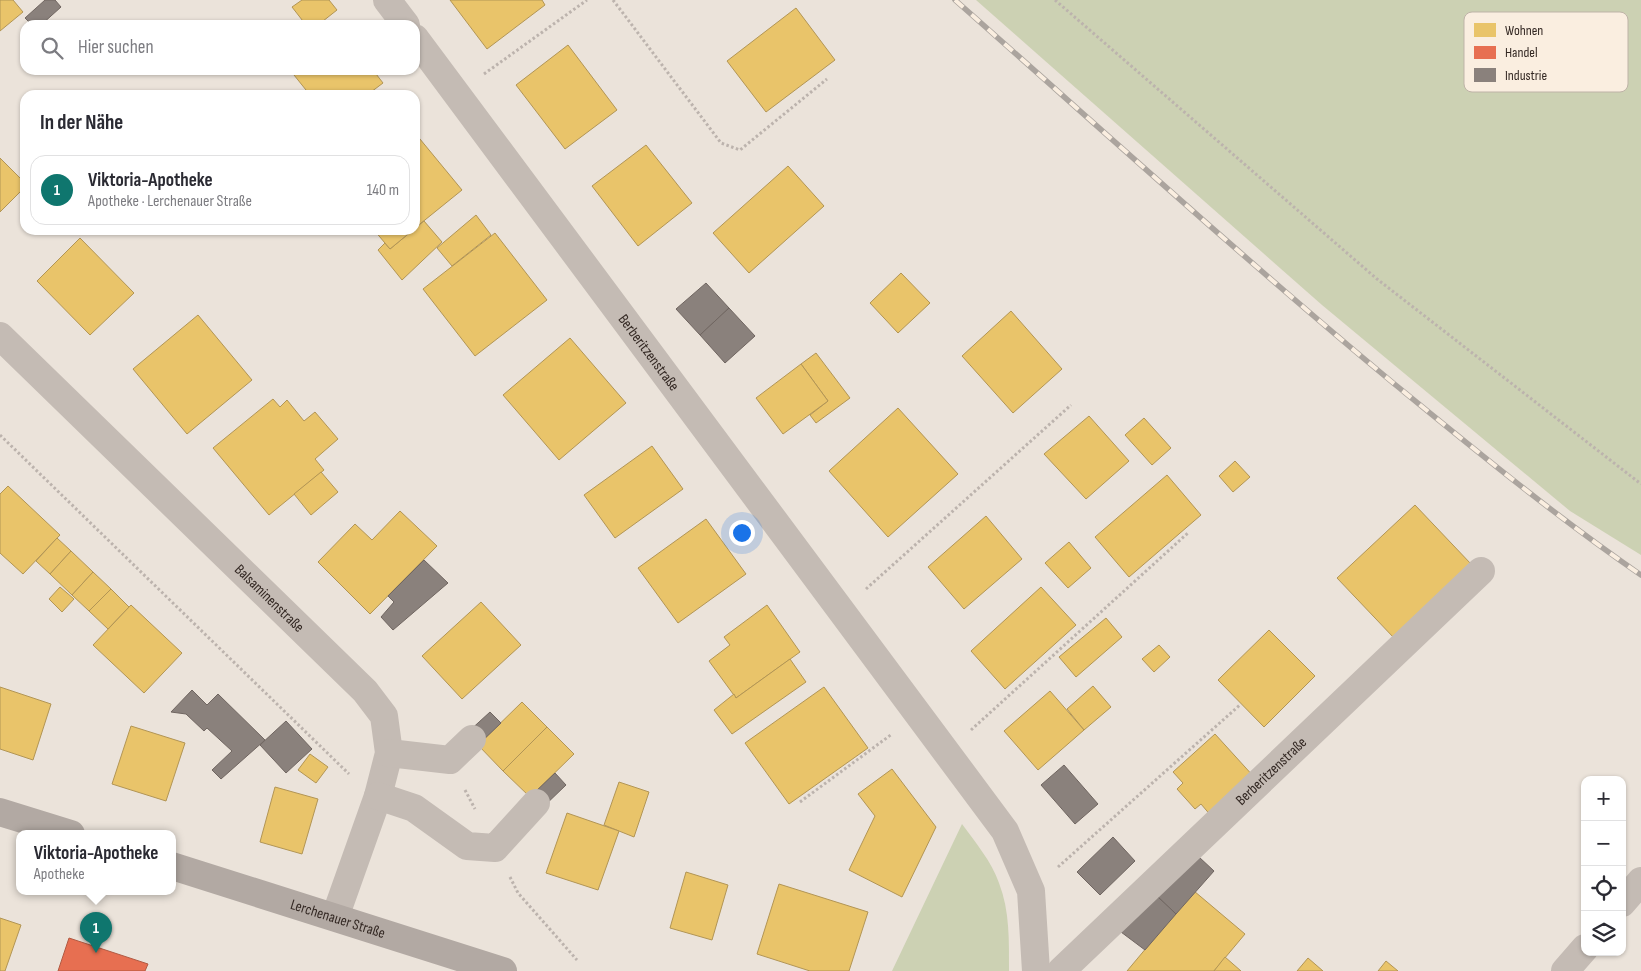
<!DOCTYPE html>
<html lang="de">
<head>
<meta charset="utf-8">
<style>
	body { margin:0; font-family:"Sofia Sans Condensed",sans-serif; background:#f7f7f7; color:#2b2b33 }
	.controls { position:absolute; right:15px; bottom:15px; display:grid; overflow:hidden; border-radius:10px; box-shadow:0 1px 4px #0004 }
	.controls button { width:45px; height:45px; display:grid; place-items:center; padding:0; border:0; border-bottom:1px solid #e1e1e2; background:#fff; color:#2b2b33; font:25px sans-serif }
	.you { position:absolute; left:741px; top:532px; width:18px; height:18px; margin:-12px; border:4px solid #fff; border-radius:50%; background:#1a73e8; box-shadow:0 0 0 8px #1a73e833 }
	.badge { display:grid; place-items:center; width:32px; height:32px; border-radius:50%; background:#0f766e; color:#fff; font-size:16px; font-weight:700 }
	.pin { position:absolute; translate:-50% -41px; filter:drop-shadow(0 1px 2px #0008) }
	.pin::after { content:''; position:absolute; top:26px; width:18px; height:15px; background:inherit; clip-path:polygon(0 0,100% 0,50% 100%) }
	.popup { position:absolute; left:16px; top:830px; width:160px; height:65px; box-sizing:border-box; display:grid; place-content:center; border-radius:10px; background:#fff; filter:drop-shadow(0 1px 4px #0005); font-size:16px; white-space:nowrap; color:#7c7c81 }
	.popup b { font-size:19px; color:#2b2b33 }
	.popup::after { content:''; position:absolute; left:50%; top:100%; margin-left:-10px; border:10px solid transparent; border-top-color:#fff }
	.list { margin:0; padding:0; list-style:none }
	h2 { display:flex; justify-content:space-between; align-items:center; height:65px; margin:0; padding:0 20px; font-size:21px }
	h2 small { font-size:16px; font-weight:400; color:#7c7c81 }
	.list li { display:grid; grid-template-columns:32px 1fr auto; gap:15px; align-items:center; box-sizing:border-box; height:70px; margin:0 10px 10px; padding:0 10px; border:1px solid #e1e1e2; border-radius:15px }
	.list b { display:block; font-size:19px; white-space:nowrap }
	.list p { margin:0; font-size:16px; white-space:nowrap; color:#7c7c81 }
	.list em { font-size:16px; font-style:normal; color:#7c7c81 }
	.icon { flex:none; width:28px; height:28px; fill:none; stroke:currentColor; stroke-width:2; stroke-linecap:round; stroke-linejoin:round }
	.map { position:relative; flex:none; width:1641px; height:971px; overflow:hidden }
	.search { position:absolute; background:#fff; box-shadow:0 1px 4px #0004; left:20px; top:20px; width:400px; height:55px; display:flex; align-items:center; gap:12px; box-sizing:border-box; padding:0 18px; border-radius:15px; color:#7c7c81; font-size:19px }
	.panel { position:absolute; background:#fff; box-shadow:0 1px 4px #0004; left:20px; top:90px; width:400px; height:145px; border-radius:15px }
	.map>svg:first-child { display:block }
	.green { fill:#ccd1b3 }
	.homes { fill:#e9c46a; stroke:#b29555 }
	.shops { fill:#e76f51; stroke:#b15a43 }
	.industry { fill:#8a817c; stroke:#706661 }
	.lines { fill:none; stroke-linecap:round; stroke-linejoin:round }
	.path { stroke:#bcb3ad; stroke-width:3; stroke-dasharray:2.5 2.5; stroke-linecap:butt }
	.minor { stroke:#c4bbb4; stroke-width:28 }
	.major { stroke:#b2a9a3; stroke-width:28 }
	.rail-casing { stroke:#aba49e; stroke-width:5.5 }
	.rail { stroke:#faeee0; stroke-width:4; stroke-dasharray:11; stroke-linecap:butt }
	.labels { text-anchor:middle; stroke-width:5; stroke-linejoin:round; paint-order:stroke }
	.street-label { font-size:15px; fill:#332823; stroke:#faeee0 }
	.key { fill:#faeee0; stroke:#beb3a7; stroke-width:1 }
	.key-label { font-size:14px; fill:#332823 }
</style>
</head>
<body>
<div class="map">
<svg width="1641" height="971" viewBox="0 0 1641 971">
	<rect width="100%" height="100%" fill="#ebe3da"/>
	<!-- green -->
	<g class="green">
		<polygon points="976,0 1641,0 1641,555 1570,511 1322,305"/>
		<path d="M962 824C975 842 992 862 999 883 1010 911 1009 942 1009 971H892Z"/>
	</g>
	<!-- homes -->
	<g class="homes">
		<polygon points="0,0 13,0 23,12 0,31"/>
		<polygon points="302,0 329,0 337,10 318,25 306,25 292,7"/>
		<polygon points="450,0 542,0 545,5 487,49"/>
		<polygon points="796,8 835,60 766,112 727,61"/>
		<polygon points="568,45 617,110 565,149 516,85"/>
		<polygon points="290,70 373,70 383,83 367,95 310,95"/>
		<polygon points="415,133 462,190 415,228"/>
		<polygon points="646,145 692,203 638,246 592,186"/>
		<polygon points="0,158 25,183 25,187 0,212"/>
		<polygon points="788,166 824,206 749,273 713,233"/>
		<polygon points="476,215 491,235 452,266 437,248"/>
		<polygon points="424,221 442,242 402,280 378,250 385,243 390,249"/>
		<polygon points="374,230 413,230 390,249"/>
		<polygon points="495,233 547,300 475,356 423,289"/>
		<polygon points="80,238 134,293 90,335 37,281"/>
		<polygon points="901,273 930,303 898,333 870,303"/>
		<polygon points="1011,311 1062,369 1013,413 962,356"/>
		<polygon points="198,315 252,380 187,434 133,369"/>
		<polygon points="570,338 626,403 559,460 503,395"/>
		<polygon points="816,353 850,398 816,423 810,415 828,401 801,364"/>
		<polygon points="801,364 828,401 783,434 756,398"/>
		<polygon points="273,399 280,407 287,400 304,421 315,412 338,439 315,459 324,470 269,515 213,448"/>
		<polygon points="898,408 958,474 888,537 829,471"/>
		<polygon points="1089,416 1129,461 1086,499 1044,454"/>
		<polygon points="1144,418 1171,448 1152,465 1125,435"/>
		<polygon points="652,446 683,489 615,538 584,495"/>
		<polygon points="1235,461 1250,477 1233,492 1219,476"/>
		<polygon points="321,472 338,492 311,515 294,494"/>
		<polygon points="1167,475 1201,515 1129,577 1095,537"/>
		<polygon points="8,486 60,535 23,574 0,553 0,494"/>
		<polygon points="1415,505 1471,564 1394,638 1337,578"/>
		<polygon points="400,511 437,546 370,614 318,562 355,524 372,540"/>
		<polygon points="986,516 1022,559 964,609 928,567"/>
		<polygon points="706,519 746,574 678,623 638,568"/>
		<polygon points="57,538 71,551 50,574 36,561"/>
		<polygon points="1069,542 1091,568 1068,588 1045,563"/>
		<polygon points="71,551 93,572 72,595 50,574"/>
		<polygon points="93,572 111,589 89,611 72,595"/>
		<polygon points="60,587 74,599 62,612 49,599"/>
		<polygon points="1041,587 1076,625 1005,689 971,651"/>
		<polygon points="111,589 129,607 108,629 89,611"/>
		<polygon points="481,602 521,645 462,699 422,656"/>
		<polygon points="131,605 182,653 144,693 93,645"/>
		<polygon points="767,605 800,652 736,698 709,661 730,645 724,637"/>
		<polygon points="1106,618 1122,637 1076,677 1059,657"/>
		<polygon points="1269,630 1315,676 1264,727 1218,680"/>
		<polygon points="1159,645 1170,657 1154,672 1142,659"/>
		<polygon points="790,659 806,682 732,734 714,710 734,694 736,698"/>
		<polygon points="1093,686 1111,707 1084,730 1067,709"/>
		<polygon points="0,687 51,704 33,760 0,749"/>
		<polygon points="824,687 868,748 789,804 745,743"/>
		<polygon points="1050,691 1084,730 1038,770 1004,731"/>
		<polygon points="522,702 547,727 503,771 478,745"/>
		<polygon points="131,726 185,743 166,801 112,784"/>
		<polygon points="547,727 574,754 530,797 503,771"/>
		<polygon points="1215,734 1255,778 1212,817 1201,804 1195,809 1177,789 1183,783 1173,772"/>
		<polygon points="310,754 328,767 316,783 298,770"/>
		<polygon points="892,769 936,827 902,897 849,870 875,816 858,794"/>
		<polygon points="619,782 649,792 634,837 604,825"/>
		<polygon points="275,787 318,799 302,854 260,842"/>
		<polygon points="567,813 619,831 598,890 546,873"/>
		<polygon points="686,872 728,885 712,940 670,928"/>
		<polygon points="779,884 868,912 849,971 810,971 757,954"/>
		<polygon points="1194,891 1245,934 1214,971 1127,971"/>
		<polygon points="0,918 21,925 5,971 0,971"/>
		<polygon points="1225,957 1241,971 1214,971"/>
		<polygon points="1308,958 1323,971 1297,971"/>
		<polygon points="1386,961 1398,971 1378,971"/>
	</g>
	<!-- shops -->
	<polygon class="shops" points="69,938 148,964 145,971 58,971"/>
	<!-- industry -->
	<g class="industry">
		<polygon points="45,0 55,0 61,7 41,25 32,25 25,18"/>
		<polygon points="706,283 729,308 700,335 676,309"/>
		<polygon points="729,308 755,336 725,363 700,335"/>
		<polygon points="424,560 448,583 393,630 381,617 394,602 388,596"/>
		<polygon points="192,690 207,705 218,694 265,740 221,779 212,770 232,751 207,728 204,731 186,714 171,712"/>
		<polygon points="490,712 501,723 478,745 467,733"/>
		<polygon points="286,721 312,749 286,773 260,745"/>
		<polygon points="1064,765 1098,804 1075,824 1041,785"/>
		<polygon points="555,773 566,785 541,809 530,797"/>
		<polygon points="1113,837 1135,861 1100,895 1077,872"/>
		<polygon points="1199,857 1214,871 1176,914 1158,897"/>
		<polygon points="1158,897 1176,914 1145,950 1121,932"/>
	</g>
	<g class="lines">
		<!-- path -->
		<g class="path">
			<polyline points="613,0 721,143 740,150 827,79"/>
			<polyline points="1055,0 1377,279 1641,484"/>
			<polyline points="484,74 587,0"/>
			<polyline points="0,435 349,774"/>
			<polyline points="866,589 1071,405"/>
			<polyline points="971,730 1189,532"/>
			<polyline points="465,790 475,809"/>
			<polyline points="800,802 892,734"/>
			<polyline points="1058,867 1241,704"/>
			<polyline points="510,877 518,893 577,960"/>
		</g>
		<!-- minor -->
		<g class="minor">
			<polyline points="387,0 406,25"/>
			<path id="s1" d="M415 38 1005 831 1031 891 1036 971"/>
			<path id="s2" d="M0 336 365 691 384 716 389 753 378 796 335 917"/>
			<polyline points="389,753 450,760 472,739"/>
			<polyline points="378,796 414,808 467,846 495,848 536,803"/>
			<polyline points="1622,903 1641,881"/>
			<path id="s3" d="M1061 971 1481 571"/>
			<polyline points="1565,971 1585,948"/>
		</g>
		<!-- major -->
		<g class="major">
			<polyline points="0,812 71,834"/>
			<path id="s4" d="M172 866 503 971"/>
		</g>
		<defs>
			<path id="rail" d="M955 0C1100 128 1244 259 1392 382 1474 449 1554 515 1641 575"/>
		</defs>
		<!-- rail casing -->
		<use href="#rail" class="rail-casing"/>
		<!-- rail -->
		<use href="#rail" class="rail"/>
	</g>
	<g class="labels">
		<!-- street labels -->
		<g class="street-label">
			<text dy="5" stroke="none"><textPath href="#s1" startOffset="392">Berberitzenstraße</textPath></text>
			<text dy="5" stroke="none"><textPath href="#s2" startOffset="376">Balsaminenstraße</textPath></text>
			<text dy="5" stroke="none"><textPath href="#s3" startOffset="290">Berberitzenstraße</textPath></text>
			<text dy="5" stroke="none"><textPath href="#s4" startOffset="174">Lerchenauer Straße</textPath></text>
		</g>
	</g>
	<!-- legend -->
	<rect x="1464" y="12" width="164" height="80" rx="8" class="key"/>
	<rect x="1474" y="23" width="22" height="14" fill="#e9c46a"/>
	<rect x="1474" y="46" width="22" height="13" fill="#e76f51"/>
	<rect x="1474" y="68" width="22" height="14" fill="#8a817c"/>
	<g class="key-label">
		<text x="1505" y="35">Wohnen</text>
		<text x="1505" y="57">Handel</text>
		<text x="1505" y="80">Industrie</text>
	</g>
</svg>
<div class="controls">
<button>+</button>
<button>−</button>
<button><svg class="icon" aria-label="locate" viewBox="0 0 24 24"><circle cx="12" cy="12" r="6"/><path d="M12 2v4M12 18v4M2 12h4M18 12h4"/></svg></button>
<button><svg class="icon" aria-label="layers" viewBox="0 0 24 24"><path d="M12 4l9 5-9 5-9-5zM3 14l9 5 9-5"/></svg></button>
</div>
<div class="you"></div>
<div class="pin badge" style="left:96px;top:953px">1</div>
<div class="popup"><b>Viktoria-Apotheke</b>Apotheke</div>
<div class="search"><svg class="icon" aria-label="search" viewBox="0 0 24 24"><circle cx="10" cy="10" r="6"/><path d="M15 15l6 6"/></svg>Hier suchen</div>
<section class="panel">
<h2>In der Nähe<small></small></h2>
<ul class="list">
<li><span class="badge">1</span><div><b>Viktoria-Apotheke</b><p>Apotheke · Lerchenauer Straße</p></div><em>140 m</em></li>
</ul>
</section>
</div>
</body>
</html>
